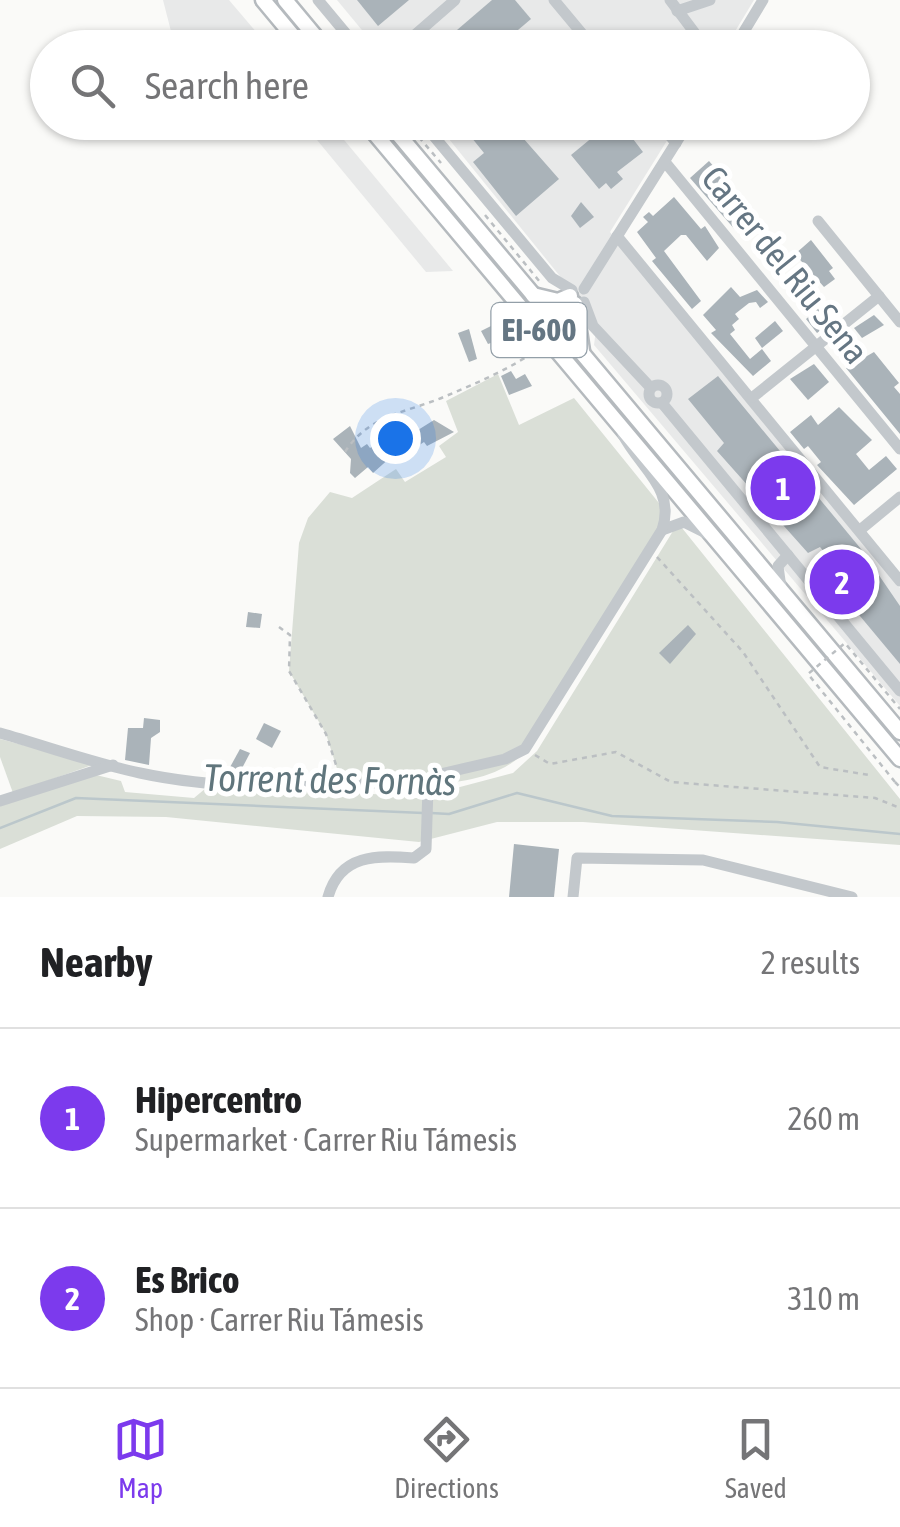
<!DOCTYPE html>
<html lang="en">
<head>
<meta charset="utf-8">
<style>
	body { margin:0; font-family:"Asap Condensed",sans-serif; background:#f6f6f6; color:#202124 }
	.you { position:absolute; left:395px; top:438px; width:35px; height:35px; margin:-25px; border:8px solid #fff; border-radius:50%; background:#1a73e8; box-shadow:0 0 0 15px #1a73e833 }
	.badge { display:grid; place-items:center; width:65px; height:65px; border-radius:50%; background:#7c3aed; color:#fff; font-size:32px; font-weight:700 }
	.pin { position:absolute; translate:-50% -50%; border:5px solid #fff; box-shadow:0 2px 10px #0006 }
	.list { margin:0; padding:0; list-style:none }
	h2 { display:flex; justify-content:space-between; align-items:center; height:130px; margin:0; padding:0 40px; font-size:42px }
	h2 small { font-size:32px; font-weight:400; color:#757577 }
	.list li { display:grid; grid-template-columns:65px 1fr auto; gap:30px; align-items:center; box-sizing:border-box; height:180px; padding:0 40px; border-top:2px solid #e0e0e0 }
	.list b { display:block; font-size:38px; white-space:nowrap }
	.list p { margin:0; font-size:32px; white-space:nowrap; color:#757577 }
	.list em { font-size:32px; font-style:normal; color:#757577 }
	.icon { flex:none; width:55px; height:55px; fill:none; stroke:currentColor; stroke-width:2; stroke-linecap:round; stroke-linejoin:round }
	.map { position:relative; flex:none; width:900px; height:897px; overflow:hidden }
	.search { position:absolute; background:#fff; box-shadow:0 2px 8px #0004; left:30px; right:30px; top:30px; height:110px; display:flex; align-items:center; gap:25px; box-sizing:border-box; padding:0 35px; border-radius:55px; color:#757577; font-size:38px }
	.sheet { height:490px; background:#fff }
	nav { display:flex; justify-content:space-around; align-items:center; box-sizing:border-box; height:140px; border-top:2px solid #e0e0e0; background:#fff; font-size:28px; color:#757577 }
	nav a { display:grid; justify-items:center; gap:5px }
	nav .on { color:#7c3aed }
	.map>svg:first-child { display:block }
	.built { fill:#e8e9e9 }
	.green { fill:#dadfd7 }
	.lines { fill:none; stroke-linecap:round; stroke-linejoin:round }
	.stream { stroke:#bbc7cb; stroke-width:2.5 }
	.building { fill:#aab3b9 }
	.major-casing { stroke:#b5babe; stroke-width:19 }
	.path { stroke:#bbbfc2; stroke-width:2.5; stroke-dasharray:5 5; stroke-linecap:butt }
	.minor { stroke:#c3c8cc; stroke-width:11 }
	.major { stroke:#fff; stroke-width:14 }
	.path-bridge { stroke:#bbbfc2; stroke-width:2.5; stroke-dasharray:5 5; stroke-linecap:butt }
	.labels { text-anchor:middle; stroke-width:10; stroke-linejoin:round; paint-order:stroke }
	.shield { fill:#fff; stroke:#939fa8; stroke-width:2.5 }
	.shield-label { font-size:32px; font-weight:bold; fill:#657683 }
	.street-label { font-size:35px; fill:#657683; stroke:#fff }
	.water-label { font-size:38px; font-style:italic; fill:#60757c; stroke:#fff }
</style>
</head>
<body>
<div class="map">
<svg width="900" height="897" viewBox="0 0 900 897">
	<rect width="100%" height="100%" fill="#fafaf8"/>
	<!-- built -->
	<g class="built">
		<polygon points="163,0 229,0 269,47 175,47"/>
		<polygon points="337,0 754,0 725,48 376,47"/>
		<polygon points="303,123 330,123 453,271 426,272"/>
		<polygon points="436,123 678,123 610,232 790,448 900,588 900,706 594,345 597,322"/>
	</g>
	<!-- green -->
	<g class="green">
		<path d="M498 374 519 425 574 398 667 513 527 750C484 796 398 783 341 781L326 734 289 671 299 543 308 518 330 492 352 498 396 469 405 482 446 457 439 446 458 432 446 401Z"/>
		<polygon points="678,523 900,799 900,845 583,822 497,822 419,842 166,817 77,816 0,849 0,806 96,775 121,781 125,792 194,798 206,788 426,796 513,773 537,751"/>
		<polygon points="0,739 95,764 13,793 0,757"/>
	</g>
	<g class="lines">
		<!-- stream -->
		<g class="stream">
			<polyline points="431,813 449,814 517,793 612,816 777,822 900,834"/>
			<polyline points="0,828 76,798 423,813"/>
		</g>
	</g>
	<!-- building -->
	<g class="building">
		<polygon points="357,0 409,0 378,26"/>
		<polygon points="492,0 515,0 531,19 497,48 436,48"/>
		<polygon points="469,122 509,122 559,179 516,216 473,162 484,153 463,127"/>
		<polygon points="611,122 620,122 643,152 617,172 623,179 611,189 606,183 599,189 571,155"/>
		<polygon points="709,161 756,216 737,232 690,178"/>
		<polygon points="674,197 701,229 705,226 719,248 707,261 686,235 681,235 664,251 701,301 692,309 652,261 656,258 637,232 648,222 643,217 649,212 653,216"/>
		<polygon points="581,202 594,217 580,228 571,216"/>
		<polygon points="811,240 833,268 829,271 835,279 824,287 795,254"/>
		<polygon points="731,287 740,297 757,290 768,302 760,308 756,302 749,303 735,314 739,319 732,325 735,330 730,334 750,359 762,349 771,361 753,376 711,333 716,330 703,315"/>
		<polygon points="834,306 841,314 817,333 806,319 818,309 823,314"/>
		<polygon points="874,315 884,325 862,338 854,328"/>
		<polygon points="775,321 783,331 762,348 755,338"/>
		<polygon points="497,323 505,338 488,344 481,331"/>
		<polygon points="469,329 477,359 469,362 458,333"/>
		<polygon points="874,352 899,383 894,387 900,394 900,434 846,368"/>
		<polygon points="814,364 829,382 808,400 790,379"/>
		<polygon points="511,371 516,379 525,374 532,386 509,395 501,376"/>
		<polygon points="718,376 861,549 900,606 900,664 825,574 821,567 830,559 820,547 808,553 717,451 724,443 688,399"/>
		<polygon points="839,407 872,440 856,454 869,470 886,456 897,469 854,505 817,465 821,462 808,446 804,449 790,432 811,415 818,425"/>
		<polygon points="434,420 454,432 427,446 424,442 418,446 410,435"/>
		<polygon points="350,426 361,448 367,444 370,448 393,433 399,440 387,451 392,456 373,473 368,467 355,478 350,473 351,459 333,439"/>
		<polygon points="248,612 262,614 260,628 246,627"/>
		<polygon points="688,625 696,634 670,664 659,653"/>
		<polygon points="144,718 160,720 160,732 151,738 149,765 125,760 128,728 143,728"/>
		<polygon points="264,723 281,731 272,748 256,739"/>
		<polygon points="240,749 250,753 239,774 229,769"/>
		<polygon points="514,844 559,849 554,897 509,897"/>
	</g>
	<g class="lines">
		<defs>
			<g id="major">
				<polyline points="263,0 303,48"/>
				<polyline points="285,0 325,48"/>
				<polyline points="365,122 900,759"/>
				<polyline points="388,122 900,732"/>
				<polyline points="533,295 558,301 570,296"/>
				<polyline points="575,304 582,351"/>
			</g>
		</defs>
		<!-- major casing -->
		<use href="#major" class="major-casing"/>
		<!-- path -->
		<g class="path">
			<polyline points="406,122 441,163"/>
			<polyline points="485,215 540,282"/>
			<path d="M345 452C369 414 407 413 446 396 477 383 512 368 538 349"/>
			<polyline points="657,557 743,652 820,767 869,775"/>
			<polyline points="279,627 290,635 289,671 326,734 339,774"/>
			<polyline points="535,755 550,764 616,752 671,782 875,798 900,808"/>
			<polyline points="895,782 900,787"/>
		</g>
		<!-- minor -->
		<g class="minor">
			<polyline points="318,0 358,48"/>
			<polyline points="554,0 594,48"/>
			<polyline points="670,0 706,48"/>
			<polyline points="677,11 710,0"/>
			<polyline points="400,48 455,0"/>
			<polyline points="734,48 763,0"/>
			<polyline points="422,122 552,278 572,290"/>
			<polyline points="658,122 676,143"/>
			<polyline points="665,162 900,449"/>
			<polyline points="818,221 900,322"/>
			<polyline points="617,236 900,581"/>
			<polyline points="584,289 689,122"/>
			<polyline points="584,302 593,326 651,388"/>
			<circle cx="658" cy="394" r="9"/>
			<polyline points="753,397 879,296"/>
			<polyline points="662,403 900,691"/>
			<polyline points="662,530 684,522 708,534"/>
			<polyline points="860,530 900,497"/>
			<polyline points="781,588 778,566 788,555"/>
			<path d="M0 733C46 746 93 763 140 773 223 791 337 790 421 778L430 781"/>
			<polyline points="0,801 113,765"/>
			<path d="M328 897C340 854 377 855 414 858L426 849 428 788 436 775 505 759 525 749 662 530C676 489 641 469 623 435"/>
			<polyline points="573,897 577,858 703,860 852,897"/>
		</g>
		<!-- major -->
		<use href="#major" class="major"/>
		<!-- path-bridge -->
		<polyline class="path-bridge" points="895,782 808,674 845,643 900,709"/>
	</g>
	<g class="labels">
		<!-- shield labels -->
		<rect class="shield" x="491.5" y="303" width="95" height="54" rx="8"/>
		<g class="shield-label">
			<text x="539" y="341">EI-600</text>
		</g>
		<!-- street labels -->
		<g class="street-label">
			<text transform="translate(785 265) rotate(51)" y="12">Carrer del Riu Sena</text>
		</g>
		<!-- water labels -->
		<g class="water-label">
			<text transform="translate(330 780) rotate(1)" y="13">Torrent des Fornàs</text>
		</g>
	</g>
</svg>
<div class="you"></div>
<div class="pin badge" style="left:783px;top:488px">1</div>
<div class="pin badge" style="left:842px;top:582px">2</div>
<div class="search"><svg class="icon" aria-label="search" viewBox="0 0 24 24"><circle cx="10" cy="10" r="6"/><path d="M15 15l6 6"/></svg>Search here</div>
</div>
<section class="sheet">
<h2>Nearby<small>2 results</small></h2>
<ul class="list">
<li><span class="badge">1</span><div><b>Hipercentro</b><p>Supermarket · Carrer Riu Támesis</p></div><em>260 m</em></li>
<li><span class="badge">2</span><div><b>Es Brico</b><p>Shop · Carrer Riu Támesis</p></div><em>310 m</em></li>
</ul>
</section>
<nav>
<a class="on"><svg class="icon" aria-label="map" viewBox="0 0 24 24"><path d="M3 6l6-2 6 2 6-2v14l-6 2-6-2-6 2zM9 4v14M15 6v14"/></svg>Map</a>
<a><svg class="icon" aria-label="directions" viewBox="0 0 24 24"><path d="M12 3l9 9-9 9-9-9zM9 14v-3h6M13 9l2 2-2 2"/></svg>Directions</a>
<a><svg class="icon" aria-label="saved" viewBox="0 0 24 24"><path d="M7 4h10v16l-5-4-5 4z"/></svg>Saved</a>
</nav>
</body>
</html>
